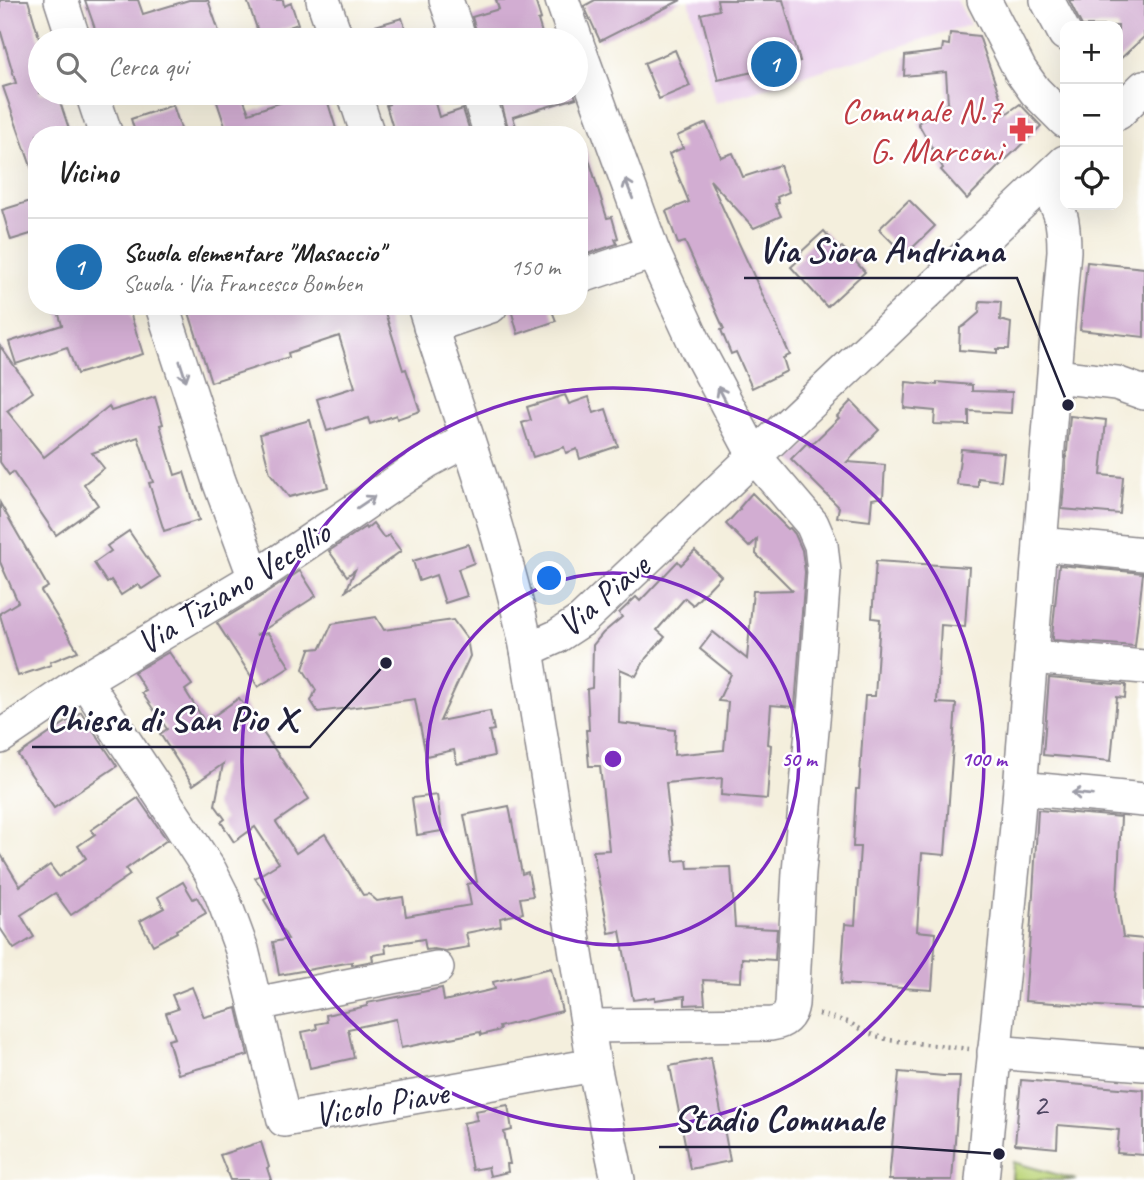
<!DOCTYPE html>
<html lang="it">
<head>
<meta charset="utf-8">
<style>
	body { margin:0; font-family:Caveat,sans-serif; background:#f2f2f2; color:#222 }
	.controls { position:absolute; right:21px; top:21px; display:grid; overflow:hidden; border-radius:14px; box-shadow:0 7px 28px #0002 }
	.controls button { width:63px; height:63px; display:grid; place-items:center; padding:0; border:0; border-bottom:2px solid #e0e0e0; background:#fff; color:#222; font:35px sans-serif }
	.you { position:absolute; left:550px; top:579px; width:24px; height:24px; margin:-18px; border:5px solid #fff; border-radius:50%; background:#1a73e8; box-shadow:0 0 0 10px #1a73e833 }
	.badge { display:grid; place-items:center; width:46px; height:46px; border-radius:50%; background:#1f6fb2; color:#fff; font-size:23px; font-weight:700 }
	.pin { position:absolute; translate:-50% -50%; border:4px solid #fff; box-shadow:0 2px 7px #0006 }
	.list { margin:0; padding:0; list-style:none }
	h2 { display:flex; justify-content:space-between; align-items:center; height:91px; margin:0; padding:0 28px; font-size:30px }
	h2 small { font-size:23px; font-weight:400; color:#767676 }
	.list li { display:grid; grid-template-columns:46px 1fr auto; gap:21px; align-items:center; box-sizing:border-box; height:98px; padding:0 28px; border-top:2px solid #e0e0e0 }
	.list b { display:block; font-size:26px; white-space:nowrap }
	.list p { margin:0; font-size:23px; white-space:nowrap; color:#767676 }
	.list em { font-size:23px; font-style:normal; color:#767676 }
	.icon { flex:none; width:38px; height:38px; fill:none; stroke:currentColor; stroke-width:2; stroke-linecap:round; stroke-linejoin:round }
	.map { position:relative; flex:none; width:1144px; height:1180px; overflow:hidden }
	.search { position:absolute; background:#fff; box-shadow:0 7px 28px #0002; left:28px; top:28px; width:560px; height:77px; display:flex; align-items:center; gap:18px; box-sizing:border-box; padding:0 24px; border-radius:38px; color:#767676; font-size:26px }
	.panel { position:absolute; background:#fff; box-shadow:0 7px 28px #0002; left:28px; top:126px; width:560px; height:189px; border-radius:28px }
	.map>svg:first-child { display:block }
	.built { fill:#ead1ec }
	.green { fill:#bdd67b; stroke:#707c5b; stroke-width:2 }
	.building { fill:#d2add2 }
	.lines { fill:none; stroke-linecap:round; stroke-linejoin:round }
	.minor-casing { stroke:#8b888c; stroke-width:36 }
	.path { stroke:#8b888c; stroke-width:4.5; stroke-dasharray:2 5; stroke-linecap:butt }
	.minor { stroke:#fff; stroke-width:33 }
	.oneway { stroke:#9c9ca7 }
	.ring { fill:none; stroke:#7b2cbf; stroke-width:3.5 }
	.labels { text-anchor:middle; stroke-width:5; stroke-linejoin:round; paint-order:stroke }
	.number-label { font-size:32px; fill:#4e4561 }
	.health-label { font-size:35px; fill:#be3a42; stroke:#fff; text-anchor:end }
	.street-label { font-size:35px; fill:#22223b; stroke:#fff }
	.centre { fill:#7b2cbf; stroke:#fff; stroke-width:3.5 }
	.ring-label { font-size:21px; text-anchor:middle; font-weight:bold; fill:#7b2cbf; stroke:#fff; stroke-width:5; stroke-linejoin:round; paint-order:stroke }
	.leader { fill:none; stroke:#22223b; stroke-width:2.5 }
	.callout-dot { fill:#22223b; stroke:#fff; stroke-width:2.5 }
	.callout-label { font-size:37px; text-anchor:middle; font-weight:bold; fill:#22223b; stroke:#fff; stroke-width:5; stroke-linejoin:round; paint-order:stroke }
</style>
</head>
<body>
<div class="map">
<svg width="1144" height="1180" viewBox="0 0 1144 1180">
	<rect width="100%" height="100%" fill="#fff"/>
	<filter id="ink" filterUnits="userSpaceOnUse"><feTurbulence type="fractalNoise" baseFrequency=".0143" numOctaves="2"/><feDisplacementMap in="SourceGraphic" scale="14" xChannelSelector="R" yChannelSelector="G"/><feConvolveMatrix kernelMatrix="1 2 1 2 8 2 1 2 1" color-interpolation-filters="sRGB"/></filter>
	<filter id="wash" filterUnits="userSpaceOnUse"><feTurbulence type="fractalNoise" baseFrequency=".00686" numOctaves="4" result="noise"/><feDisplacementMap in="SourceGraphic" scale="28" xChannelSelector="R" yChannelSelector="G"/><feGaussianBlur stdDeviation="1.57" result="paint"/><feColorMatrix in="noise" values="0 0 0 0 0 0 0 0 0 0 0 0 0 0 0 0 0 1.4 0 .05"/><feComposite in="paint" operator="in"/></filter>
	<g filter="url(#wash)">
		<rect width="100%" height="100%" fill="#f4efdd"/>
		<!-- built -->
		<polygon class="built" points="689,0 957,0 970,25 715,103"/>
		<!-- green -->
		<polygon class="green" points="1013,1162 1076,1180 1012,1180"/>
		<g id="blocks">
			<!-- building -->
			<g class="building">
				<polygon points="0,0 28,0 40,41 40,93 57,93 71,135 37,135 37,172 33,172 3,87 16,83 0,29"/>
				<polygon points="85,0 138,0 143,14 189,0 208,0 222,40 99,40"/>
				<polygon points="247,0 283,0 284,6 291,3 298,24 260,37"/>
				<polygon points="496,0 535,0 541,19 538,20 544,40 479,40 472,17 499,9"/>
				<polygon points="595,0 681,0 600,41 584,6"/>
				<polygon points="717,0 783,0 800,61 718,80 701,14 719,10"/>
				<polygon points="1069,0 1144,0 1144,37 1118,61 1118,26 1082,26"/>
				<polygon points="402,18 409,40 356,40 355,32"/>
				<polygon points="436,30 440,40 416,40 415,37"/>
				<polygon points="950,33 979,36 1006,114 1020,104 1041,126 998,167 967,199 941,170 943,168 918,123 948,103 946,72 904,76 905,56 942,51 943,44 949,45"/>
				<polygon points="675,50 690,86 659,99 644,63"/>
				<polygon points="214,93 241,93 249,113 282,102 279,93 325,93 338,135 228,135"/>
				<polygon points="386,93 426,93 428,98 433,96 439,117 463,109 471,135 395,135 386,105 389,104"/>
				<polygon points="514,93 574,93 576,98 513,117 519,135 510,135 500,98"/>
				<polygon points="173,105 183,135 136,135 131,119"/>
				<polygon points="706,123 721,157 733,153 743,177 780,165 789,192 777,197 779,203 775,204 781,216 754,228 710,180 790,355 783,358 787,371 752,388 736,352 731,354 721,330 724,329 685,242 678,244 666,211 689,202 669,154 683,148 677,136"/>
				<polygon points="579,143 584,143 607,218 612,217 618,238 615,239 617,244 581,256 579,251"/>
				<polygon points="37,199 37,232 11,240 2,210"/>
				<polygon points="909,200 935,226 905,255 879,229"/>
				<polygon points="824,231 839,249 842,247 865,272 827,307 791,267 802,257 800,253"/>
				<polygon points="1087,262 1144,268 1144,337 1080,330"/>
				<polygon points="980,301 1001,302 1000,320 1011,323 1009,349 997,349 997,353 959,350 960,328 964,326 979,313"/>
				<polygon points="73,306 128,306 143,354 77,374 67,347 16,364 9,342 62,325 58,311"/>
				<polygon points="187,306 383,306 403,370 406,369 420,411 397,419 396,415 370,424 368,418 327,431 317,399 355,387 339,336 288,353 289,357 211,382"/>
				<polygon points="510,306 550,306 556,321 518,334"/>
				<polygon points="0,346 33,392 7,411 44,457 109,406 111,411 155,397 163,424 160,425 175,475 184,472 199,520 164,531 149,483 153,482 138,437 92,453 104,468 84,484 98,505 56,535 13,472 9,475 0,462"/>
				<polygon points="906,382 937,385 937,382 972,385 972,391 1012,392 1011,413 969,411 969,425 934,424 935,411 904,408"/>
				<polygon points="565,395 569,404 589,397 594,413 606,409 618,446 580,459 577,449 566,453 564,447 533,457 522,423 531,420 527,407"/>
				<polygon points="851,401 879,430 847,462 885,465 883,497 872,499 870,521 837,517 839,507 791,459 807,443 810,446 839,418 837,416"/>
				<polygon points="1070,416 1106,420 1101,475 1123,477 1120,514 1062,509"/>
				<polygon points="310,420 328,487 289,497 270,473 260,434"/>
				<polygon points="961,449 1004,453 1001,481 978,478 978,487 957,485"/>
				<polygon points="752,493 788,529 790,528 795,534 802,550 805,572 795,707 771,705 768,744 771,745 767,799 721,795 722,778 666,783 674,861 687,860 688,868 731,867 735,927 777,929 775,960 742,958 741,982 703,980 705,1004 685,1005 685,996 655,1000 655,997 633,1000 620,931 609,933 593,851 609,850 600,766 589,766 586,730 589,730 587,689 592,688 593,645 603,633 622,617 619,613 636,597 640,601 678,561 681,565 695,551 721,576 693,605 685,598 657,630 665,637 646,658 636,676 620,669 619,723 675,730 674,755 724,750 728,702 718,701 731,674 700,649 713,632 747,659 753,591 792,590 756,554 757,539 749,547 726,524 740,509 739,508"/>
				<polygon points="0,503 48,587 41,591 78,651 50,662 51,665 18,676 0,615 0,613 18,602 0,562"/>
				<polygon points="373,523 384,538 389,535 401,551 346,591 355,570 347,576 329,551 365,527 366,529"/>
				<polygon points="129,531 160,577 142,589 138,584 121,595 111,580 107,583 94,563 111,551 107,546"/>
				<polygon points="468,544 474,563 458,569 467,596 445,603 436,575 419,581 413,561"/>
				<polygon points="876,561 969,567 965,627 941,625 937,703 956,704 945,855 922,853 917,931 936,933 932,990 841,984 845,924 855,925 860,847 853,847 856,789 859,789 865,696 875,696 880,619 872,618"/>
				<polygon points="1059,565 1143,573 1135,646 1053,640 1053,637 1052,637"/>
				<polygon points="300,571 316,596 256,635 268,633 290,667 258,687 217,623 265,594"/>
				<polygon points="376,617 384,630 453,620 467,639 470,656 440,721 490,711 494,730 489,731 494,756 457,764 454,750 426,756 415,699 318,712 311,701 316,690 303,669 310,649 321,648 332,624"/>
				<polygon points="169,652 192,685 185,690 205,722 239,698 309,799 276,822 296,853 325,834 363,895 369,894 377,901 403,897 406,916 471,905 467,884 477,882 464,815 509,806 522,874 528,872 533,896 520,898 523,913 500,918 501,926 466,933 469,947 445,951 434,949 426,950 424,939 385,945 386,953 372,955 373,961 352,965 352,962 279,975 273,942 288,939 264,900 268,897 255,878 279,863 255,827 234,842 221,822 225,819 215,805 223,764 193,785 160,734 167,729 142,693 146,691 134,672"/>
				<polygon points="1049,678 1126,685 1125,698 1117,697 1111,761 1043,755"/>
				<polygon points="81,712 117,766 54,808 18,755"/>
				<polygon points="437,795 442,831 417,835 412,798"/>
				<polygon points="138,798 167,840 126,869 130,875 71,915 55,893 21,915 34,937 14,949 0,928 0,853 20,886 50,865 59,877 86,858 78,846 95,834 91,830"/>
				<polygon points="1038,810 1121,817 1117,898 1123,937 1144,939 1144,1009 1025,1001 1033,894"/>
				<polygon points="183,882 193,899 197,897 206,913 176,930 177,932 153,945 140,921 164,908 158,897"/>
				<polygon points="551,968 562,1011 499,1027 500,1030 481,1035 480,1032 401,1048 396,1019 348,1029 354,1058 310,1068 302,1032 317,1029 316,1024 327,1022 326,1015 367,1006 367,1003 442,988 444,1001 495,989 493,982"/>
				<polygon points="192,987 204,1017 237,1008 248,1055 178,1074 168,1040 175,1038 166,1013 178,1009 172,995"/>
				<polygon points="711,1058 730,1161 690,1169 670,1066"/>
				<polygon points="899,1072 944,1076 960,1076 952,1180 889,1180"/>
				<polygon points="1021,1080 1144,1090 1144,1155 1117,1153 1119,1130 1058,1125 1057,1148 1015,1144"/>
				<polygon points="508,1105 512,1130 504,1132 510,1164 507,1164 508,1172 490,1176 488,1167 472,1170 463,1123 477,1120 475,1111"/>
				<polygon points="261,1142 269,1167 267,1168 271,1180 230,1180 220,1155"/>
			</g>
		</g>
	</g>
	<g filter="url(#ink)">
		<use href="#blocks" fill-opacity="0" stroke="#8b888c" stroke-width="2"/>
		<g class="lines">
			<defs>
				<g id="minor">
					<polyline points="61,0 74,40"/>
					<polyline points="323,0 337,40"/>
					<polyline points="446,0 460,40"/>
					<polyline points="562,0 576,40"/>
					<polyline points="984,0 1020,70 1035,91 1065,121"/>
					<polyline points="1047,0 1065,34"/>
					<path d="M576 41 653 252 698 350 755 457 812 524 821 545 824 572 815 698 799 872 792 1004C790 1017 784 1022 771 1024L588 1026"/>
					<polyline points="92,93 106,135"/>
					<polyline points="354,93 368,135"/>
					<polyline points="478,93 491,135"/>
					<polyline points="1118,113 1144,87"/>
					<polyline points="579,277 653,252"/>
					<polyline points="162,306 219,481 255,578"/>
					<path d="M424 306C460 420 503 532 527 650L594 1065 618 1180"/>
					<polyline points="430,327 491,306"/>
					<polyline points="1055,376 1116,383 1144,393"/>
					<polyline points="1040,544 1144,554"/>
					<polyline points="527,650 556,637 582,620 1065,162"/>
					<polyline points="1031,657 1144,667"/>
					<polyline points="84,680 179,823 210,871 221,893 242,950 284,1120 594,1065"/>
					<polyline points="0,737 84,680 255,578 426,462 452,448 468,442"/>
					<polyline points="1020,788 1144,800"/>
					<polyline points="256,1004 437,968"/>
					<polyline points="994,1052 1144,1064"/>
					<path d="M982 1180 1017 826 1064 251C1064 218 1061 209 1043 183"/>
				</g>
			</defs>
			<!-- minor casing -->
			<use href="#minor" class="minor-casing"/>
			<!-- path -->
			<polyline class="path" points="819,1014 848,1022 867,1033 889,1040 969,1049"/>
			<!-- minor -->
			<use href="#minor" class="minor"/>
		</g>
		<!-- one-way arrows -->
		<defs><path id="oneway-shaft" d="M-6 0H5M1.5-3L5.5 0L1.5 3" fill="none" stroke-width="1.6" stroke-linecap="round" stroke-linejoin="round" transform="scale(1.75)"/></defs>
		<g class="oneway">
			<use href="#oneway-shaft" transform="translate(629 189) rotate(-111)"/>
			<use href="#oneway-shaft" transform="translate(183 371) rotate(72)"/>
			<use href="#oneway-shaft" transform="translate(723 396) rotate(-118)"/>
			<use href="#oneway-shaft" transform="translate(366 502) rotate(-34)"/>
			<use href="#oneway-shaft" transform="translate(1082 794) rotate(-174)"/>
		</g>
	</g>
	<!-- distance rings -->
	<g class="ring">
		<circle cx="613" cy="759" r="186"/>
		<circle cx="613" cy="759" r="371"/>
	</g>
	<!-- icons -->
	<defs>
		<symbol id="pharmacy-bare" viewBox="-9 -9 18 18"><path d="M-2-6h4v4h4v4h-4v4h-4v-4h-4v-4h4Z" fill="#e0444e" stroke="#fff" stroke-width="2.5" paint-order="stroke"/></symbol>
	</defs>
	<g fill-rule="evenodd">
		<use href="#pharmacy-bare" x="1004" y="112" width="35" height="35"/>
	</g>
	<g class="labels">
		<!-- number labels -->
		<g class="number-label">
			<text x="1040" y="1115">2</text>
		</g>
		<!-- health labels -->
		<g class="health-label">
			<text x="1002" y="122">Comunale N.7<tspan x="1002" dy="40">G. Marconi</tspan></text>
		</g>
		<!-- street labels -->
		<g class="street-label">
			<text transform="translate(233 587) rotate(-32)" y="12">Via Tiziano Vecellio</text>
			<text transform="translate(603 595) rotate(-40)" y="12">Via Piave</text>
			<text transform="translate(381 1103) rotate(-10)" y="12">Vicolo Piave</text>
		</g>
	</g>
	<circle cx="613" cy="759" r="10" class="centre"/>
	<g class="ring-label">
		<text x="799" y="766">50 m</text>
		<text x="984" y="766">100 m</text>
	</g>
	<!-- callouts -->
	<path class="leader" d="M1068 405L1017 278H744M386 663L310 747H32M999 1154L897 1147H659"/>
	<g class="callout-dot">
		<circle cx="1068" cy="405" r="7"/>
		<circle cx="386" cy="663" r="7"/>
		<circle cx="999" cy="1154" r="7"/>
	</g>
	<g class="callout-label">
		<text x="881" y="262">Via Siora Andriana</text>
		<text x="171" y="731">Chiesa di San Pio X</text>
		<text x="778" y="1131">Stadio Comunale</text>
	</g>
</svg>
<div class="controls">
<button>+</button>
<button>−</button>
<button><svg class="icon" aria-label="locate" viewBox="0 0 24 24"><circle cx="12" cy="12" r="6"/><path d="M12 2v4M12 18v4M2 12h4M18 12h4"/></svg></button>
</div>
<div class="you"></div>
<div class="pin badge" style="left:774px;top:64px">1</div>
<div class="search"><svg class="icon" aria-label="search" viewBox="0 0 24 24"><circle cx="10" cy="10" r="6"/><path d="M15 15l6 6"/></svg>Cerca qui</div>
<section class="panel">
<h2>Vicino<small></small></h2>
<ul class="list">
<li><span class="badge">1</span><div><b>Scuola elementare &quot;Masaccio&quot;</b><p>Scuola · Via Francesco Bomben</p></div><em>150 m</em></li>
</ul>
</section>
</div>
</body>
</html>
